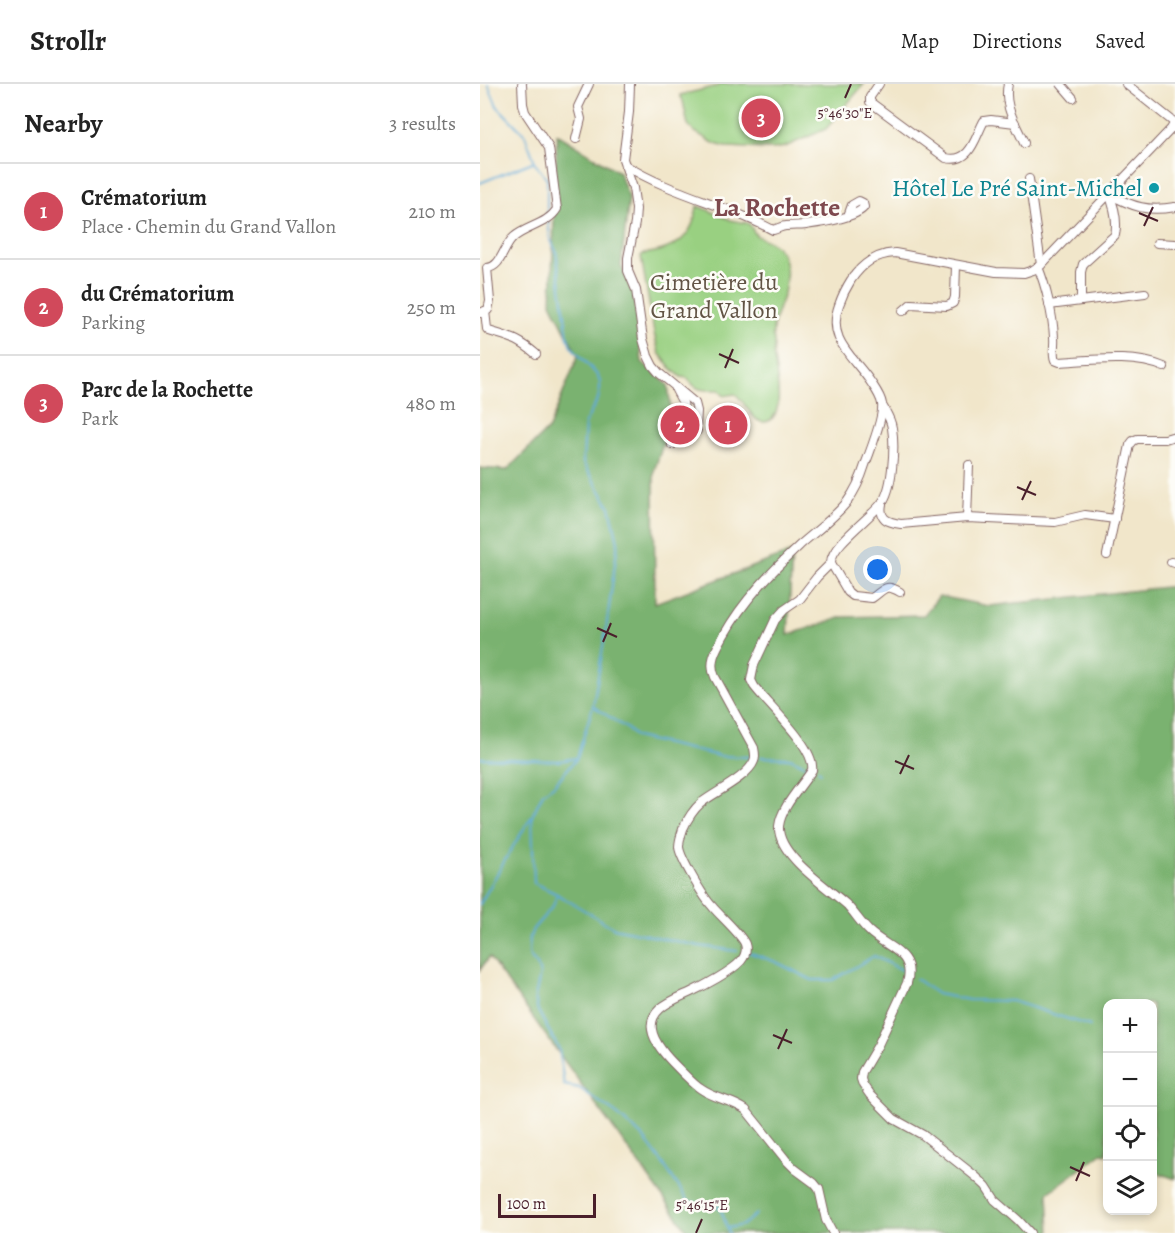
<!DOCTYPE html>
<html lang="en">
<head>
<meta charset="utf-8">
<style>
	body { margin:0; font-family:Alegreya,serif; background:#f6f6f6; color:#222 }
	.controls { position:absolute; right:18px; bottom:18px; display:grid; overflow:hidden; border-radius:12px; box-shadow:0 3px 9px #0003 }
	.controls button { width:54px; height:54px; display:grid; place-items:center; padding:0; border:0; border-bottom:2px solid #e0e0e0; background:#fff; color:#222; font:30px sans-serif }
	.scale { position:absolute; left:18px; bottom:15px; width:98px; box-sizing:border-box; padding-left:6px; border:3px solid #4a1f2b; border-top:0; font-size:16px; line-height:21px; white-space:nowrap; color:#4a1f2b; -webkit-text-stroke:4px #fdfcf7; paint-order:stroke }
	.you { position:absolute; left:398px; top:486px; width:21px; height:21px; margin:-15px; border:4px solid #fff; border-radius:50%; background:#1a73e8; box-shadow:0 0 0 9px #1a73e833 }
	.badge { display:grid; place-items:center; width:39px; height:39px; border-radius:50%; background:#d1495b; color:#fff; font-size:20px; font-weight:700 }
	.pin { position:absolute; translate:-50% -50%; border:3px solid #fff; box-shadow:0 2px 6px #0006 }
	.list { margin:0; padding:0; list-style:none }
	h2 { display:flex; justify-content:space-between; align-items:center; height:78px; margin:0; padding:0 24px; font-size:26px }
	h2 small { font-size:20px; font-weight:400; color:#767676 }
	.list li { display:grid; grid-template-columns:39px 1fr auto; gap:18px; align-items:center; box-sizing:border-box; height:96px; padding:0 24px; border-top:2px solid #e0e0e0 }
	.list b { display:block; font-size:22px; white-space:nowrap }
	.list p { margin:0; font-size:20px; white-space:nowrap; color:#767676 }
	.list em { font-size:20px; font-style:normal; color:#767676 }
	.icon { flex:none; width:33px; height:33px; fill:none; stroke:currentColor; stroke-width:2; stroke-linecap:round; stroke-linejoin:round }
	.map { position:relative; flex:none; width:695px; height:1149px; overflow:hidden }
	header { display:flex; align-items:center; gap:36px; box-sizing:border-box; height:84px; padding:0 30px; background:#fff; border-bottom:2px solid #e0e0e0 }
	header strong { font-size:28px }
	nav { display:flex; gap:33px; margin-inline-start:auto; font-size:21px }
	main { display:flex }
	aside { flex:1; background:#fff }
	.map>svg:first-child { display:block }
	.green { fill:#99d081; stroke:#727856; stroke-width:1.5 }
	.forest { fill:#7ab26f; stroke:#62684d; stroke-width:1.5 }
	.lines { fill:none; stroke-linecap:round; stroke-linejoin:round }
	.stream { stroke:#60aad8; stroke-width:2 }
	.minor-casing { stroke:#846563; stroke-width:10 }
	.minor { stroke:#fff; stroke-width:8 }
	.ticks { fill:none; stroke:#4a1f2b; stroke-width:2 }
	.culture-dot { fill:#0f9aa8; stroke:#fdfcf7; stroke-width:2 }
	.labels { text-anchor:middle; stroke-width:5; stroke-linejoin:round; paint-order:stroke }
	.culture-label { font-size:24px; fill:#0d838f; stroke:#fdfcf7; text-anchor:end }
	.park-label { font-size:24px; fill:#625445; stroke:#fdfcf7 }
	.neighbourhood-label { font-size:26px; font-weight:bold; fill:#7e494e; stroke:#fdfcf7 }
	.ticks-label { font-size:15px; text-anchor:middle; fill:#4a1f2b; stroke:#fdfcf7; stroke-width:5; stroke-linejoin:round; paint-order:stroke }
</style>
</head>
<body>
<header>
<strong>Strollr</strong>
<nav><a>Map</a><a>Directions</a><a>Saved</a></nav>
</header>
<main>
<aside>
<h2>Nearby<small>3 results</small></h2>
<ul class="list">
<li><span class="badge">1</span><div><b>Crématorium</b><p>Place · Chemin du Grand Vallon</p></div><em>210 m</em></li>
<li><span class="badge">2</span><div><b>du Crématorium</b><p>Parking</p></div><em>250 m</em></li>
<li><span class="badge">3</span><div><b>Parc de la Rochette</b><p>Park</p></div><em>480 m</em></li>
</ul>
</aside>
<div class="map">
<svg width="695" height="1149" viewBox="0 0 695 1149">
	<rect width="100%" height="100%" fill="#fdfcf7"/>
	<filter id="ink" filterUnits="userSpaceOnUse"><feTurbulence type="fractalNoise" baseFrequency=".0167" numOctaves="2"/><feDisplacementMap in="SourceGraphic" scale="12" xChannelSelector="R" yChannelSelector="G"/><feConvolveMatrix kernelMatrix="1 2 1 2 8 2 1 2 1" color-interpolation-filters="sRGB"/></filter>
	<filter id="wash" filterUnits="userSpaceOnUse"><feTurbulence type="fractalNoise" baseFrequency=".008" numOctaves="4" result="noise"/><feDisplacementMap in="SourceGraphic" scale="24" xChannelSelector="R" yChannelSelector="G"/><feGaussianBlur stdDeviation="1.35" result="paint"/><feColorMatrix in="noise" values="0 0 0 0 0 0 0 0 0 0 0 0 0 0 0 0 0 1.4 0 .05"/><feComposite in="paint" operator="in"/></filter>
	<g filter="url(#wash)">
		<rect width="100%" height="100%" fill="#f1e6ca"/>
		<!-- green -->
		<g class="green">
			<polygon points="240,0 384,0 346,45 305,63 293,65 246,63 235,60 215,48 209,43 207,37 203,17 200,11 238,2"/>
			<path d="M217 122C229 126 240 131 251 136 256 138 263 137 269 140 272 143 273 148 276 151 279 154 287 156 292 159 309 171 308 191 304 209 300 222 293 235 293 248 292 255 293 251 294 257 295 263 292 269 294 275 296 289 307 336 284 338 273 339 264 316 255 310L244 312 239 306C222 306 218 308 207 294L201 293 190 283 179 269 174 249 161 172 163 170C194 166 213 155 217 122Z"/>
		</g>
		<!-- forest -->
		<polygon class="forest" points="77,50 139,88 149,114 141,182 153,205 162,278 188,301 192,334 174,387 175,519 312,468 308,551 363,533 444,531 459,512 509,522 695,502 695,1095 673,1087 672,920 628,920 627,1070 622,1069 568,1109 570,1149 209,1149 9,873 0,886 0,384 27,386 69,344 98,272 71,219"/>
		<g class="lines">
			<!-- stream -->
			<g class="stream">
				<polyline points="8,0 17,22 45,51 56,81 67,95 67,131"/>
				<polyline points="0,99 55,77"/>
				<polyline points="113,622 146,644 156,653 239,672 269,673"/>
				<polyline points="281,673 310,674 327,682"/>
				<polyline points="0,674 79,677 96,674"/>
				<polyline points="338,686 341,688"/>
				<polyline points="52,733 54,799 77,810 73,822 53,845 50,853 49,869 51,874 57,881 60,890 55,913 58,927 79,965 84,1001 99,1004 137,1030 163,1053 182,1078 209,1118 229,1120 240,1123 249,1149"/>
				<polyline points="77,810 134,844 219,862 257,867"/>
				<polyline points="0,820 29,769 52,732 63,709 74,701 97,674 113,622 126,545 138,458 130,423 103,379 105,339 118,315 120,305 120,298 118,292 91,262 88,254 76,167 70,155 68,136"/>
				<polyline points="268,868 296,878 332,896 353,896 394,872 424,887"/>
				<polyline points="436,895 457,910 489,916 532,917 610,942"/>
				<polyline points="248,1144 263,1141 276,1130"/>
			</g>
		</g>
	</g>
	<g filter="url(#ink)">
		<g class="lines">
			<defs>
				<g id="minor">
					<polyline points="150,0 149,28 143,75 153,104 156,125 155,139 148,174 148,187 156,206 163,255 168,272 173,282 179,289 215,319 217,327 216,344 217,347"/>
					<path d="M399 0 390 13V18L466 74C491 80 495 53 504 37L511 36 535 39"/>
					<path d="M528 0C523 22 536 40 544 59"/>
					<polyline points="581,0 593,14"/>
					<polyline points="646,0 695,39"/>
					<polyline points="96,55 101,35 98,23 109,0"/>
					<path d="M145 81C191 110 245 120 293 146 298 145 301 142 306 142 313 141 319 142 326 141 339 139 376 134 384 123L383 119 379 117 372 121 368 132"/>
					<polyline points="549,95 561,181"/>
					<path d="M629 110C653 123 668 128 695 123"/>
					<polyline points="677,159 695,160"/>
					<path d="M558 183C566 202 573 232 574 253 575 261 572 269 575 276L580 278C613 276 654 270 684 283"/>
					<polyline points="601,217 665,209"/>
					<path d="M569 221 601 217V188L603 180 635 151C638 137 634 122 629 110"/>
					<path d="M5 227 7 245 9 247C31 254 37 254 56 270"/>
					<polyline points="423,227 431,220 467,222 473,219 475,213 476,181"/>
					<path d="M0 229 8 226 10 217 7 184C22 183 23 162 34 153 47 142 68 140 77 125L69 64 45 28 43 20 42 0"/>
					<path d="M403 323C407 330 411 336 412 344 415 362 413 406 401 420 390 434 350 462 351 479L368 508 373 512 392 514C404 506 405 499 420 508"/>
					<polyline points="192,361 204,325 203,319 196,306"/>
					<path d="M402 420C399 435 407 438 421 440L487 434 575 438 605 431 635 435"/>
					<polyline points="487,434 489,381"/>
					<polyline points="627,471 650,361 653,357 657,355 685,355 695,352"/>
					<polyline points="691,478 695,479"/>
					<path d="M351 479 337 493 320 515 304 526 295 536 274 581 271 596 274 602C287 620 336 664 332 686 322 702 301 723 299 742 297 771 346 802 366 820 375 829 381 840 390 848 407 864 436 869 427 899L398 961 382 988 381 995 383 1001 390 1011 414 1035 443 1051 495 1092 506 1102 515 1116 538 1136 550 1149"/>
					<path d="M353 1149 346 1136 339 1105 334 1099 315 1085 306 1076 266 1026C252 1016 235 1015 221 1005 216 1002 211 997 207 993 196 982 178 966 173 950 165 925 194 916 211 908 224 902 252 887 261 877 265 872 267 866 265 860 262 851 239 831 232 822 224 814 200 774 199 763 199 757 201 751 203 745 207 736 213 726 221 719 235 708 268 693 274 677 276 673 275 669 274 664L235 593C228 578 236 565 244 551 263 517 291 488 320 461 336 447 354 434 367 418 375 407 381 394 385 381 390 368 404 332 402 320 401 313 396 306 392 300 374 272 346 257 359 221 362 212 366 204 371 196 382 180 395 170 415 169L516 188 544 189 553 186 561 181 691 45 695 38"/>
				</g>
			</defs>
			<!-- minor casing -->
			<use href="#minor" class="minor-casing"/>
			<!-- minor -->
			<use href="#minor" class="minor"/>
		</g>
	</g>
	<!-- ticks -->
	<path class="ticks" d="M365 14 371 0M659 129 678 137M664 142 673 123M239 270 259 279M245 284 253 265M537 403 556 411M542 416 551 397M117 544 137 553M123 558 131 539M415 677 434 685M420 690 429 671M293 951 312 959M298 965 307 945M590 1083 610 1092M596 1097 604 1078M216 1149 222 1135"/>
	<!-- markers -->
	<circle class="culture-dot" cx="674" cy="104" r="6"/>
	<g class="labels">
		<!-- culture labels -->
		<g class="culture-label">
			<text x="662" y="112">Hôtel Le Pré Saint-Michel</text>
		</g>
		<!-- park labels -->
		<g class="park-label">
			<text x="234" y="206">Cimetière du<tspan x="234" dy="28">Grand Vallon</tspan></text>
		</g>
		<!-- neighbourhood labels -->
		<g class="neighbourhood-label">
			<text x="297" y="132">La Rochette</text>
		</g>
	</g>
	<g class="ticks-label">
		<text x="365" y="34">5°46'30"E</text>
		<text x="222" y="1126">5°46'15"E</text>
	</g>
</svg>
<div class="controls">
<button>+</button>
<button>−</button>
<button><svg class="icon" aria-label="locate" viewBox="0 0 24 24"><circle cx="12" cy="12" r="6"/><path d="M12 2v4M12 18v4M2 12h4M18 12h4"/></svg></button>
<button><svg class="icon" aria-label="layers" viewBox="0 0 24 24"><path d="M12 4l9 5-9 5-9-5zM3 14l9 5 9-5"/></svg></button>
</div>
<div class="scale">100 m</div>
<div class="you"></div>
<div class="pin badge" style="left:248px;top:341px">1</div>
<div class="pin badge" style="left:200px;top:341px">2</div>
<div class="pin badge" style="left:281px;top:34px">3</div>
</div>
</main>
</body>
</html>
